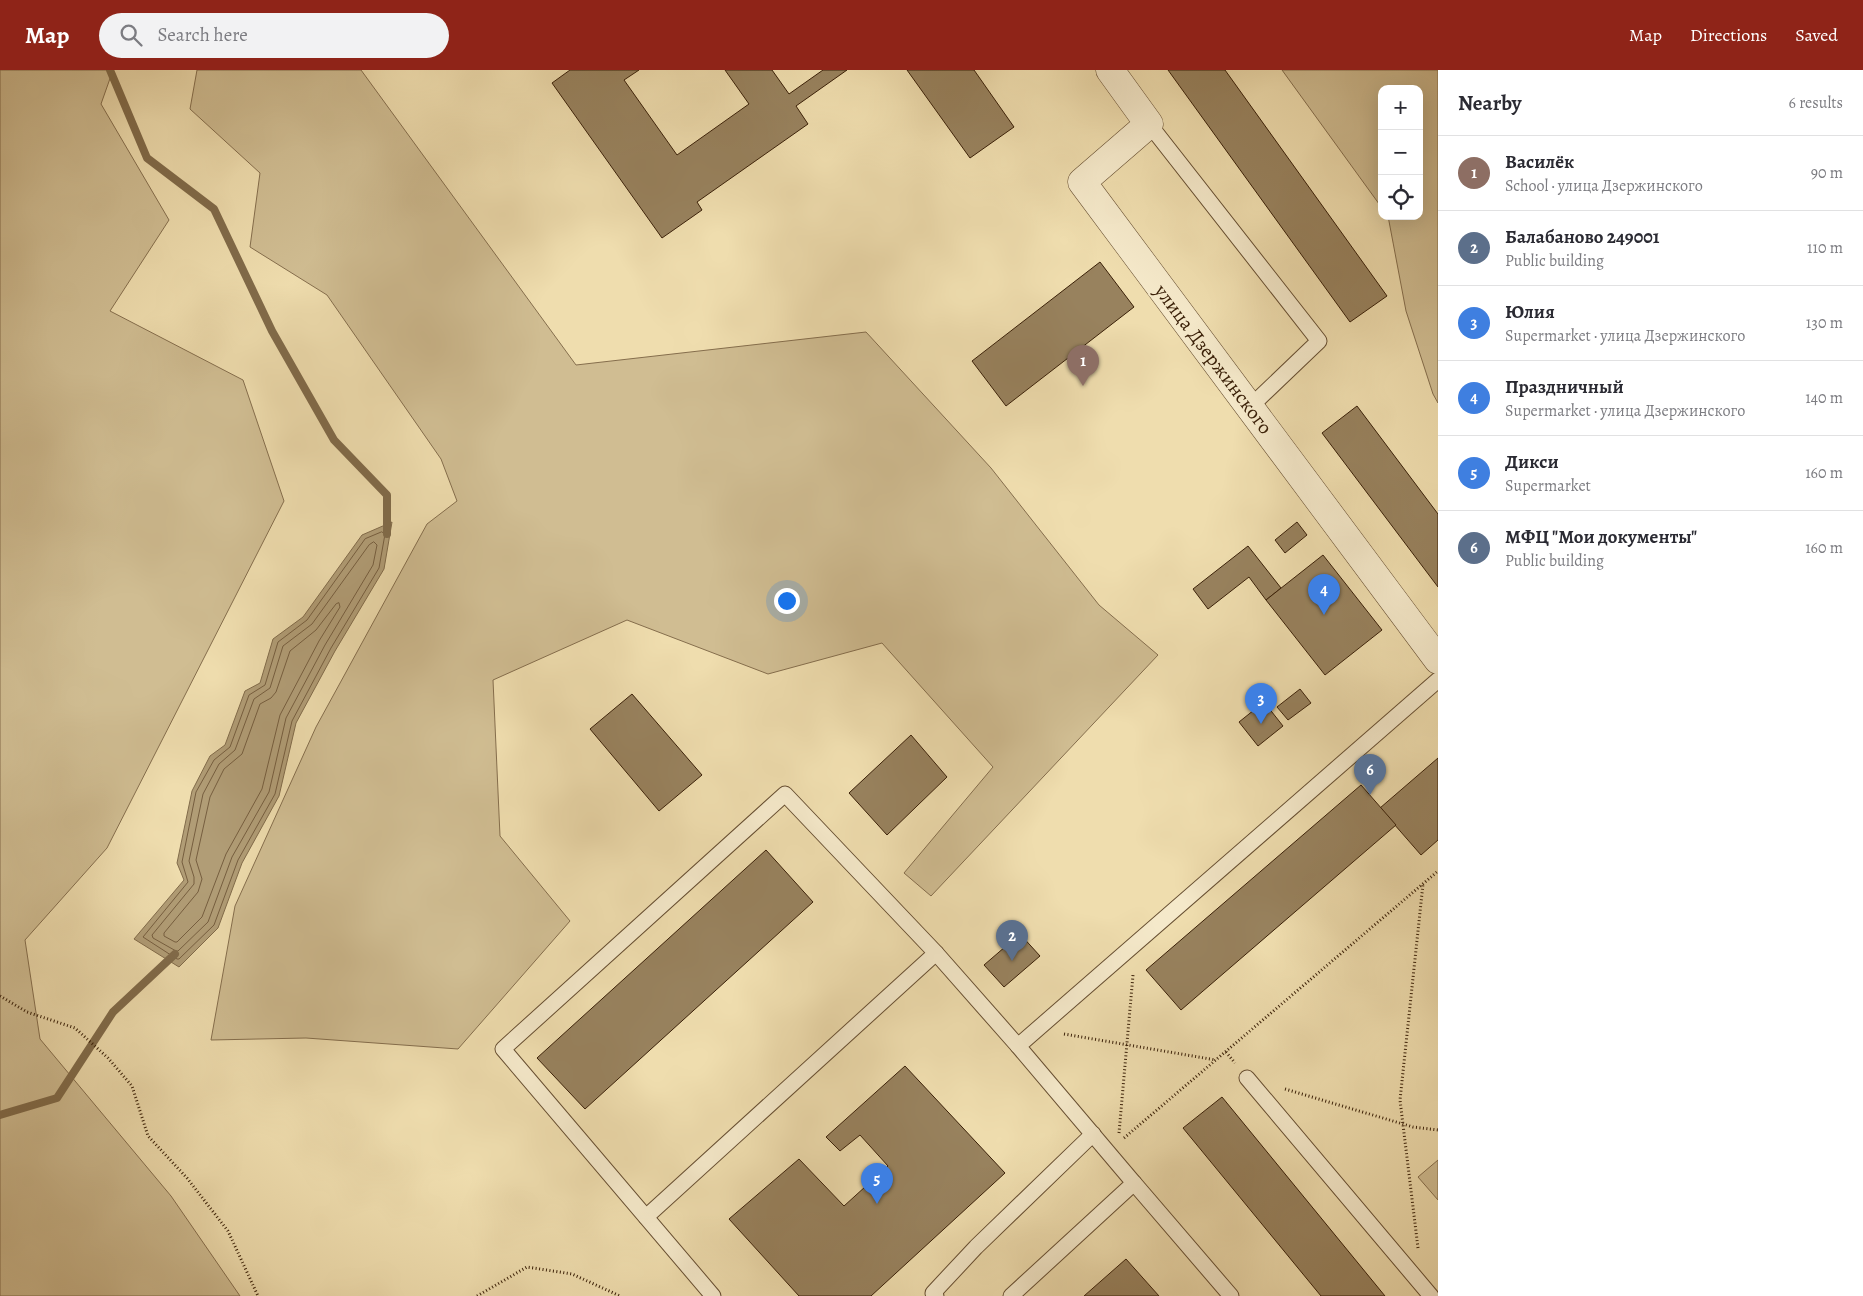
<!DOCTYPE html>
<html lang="en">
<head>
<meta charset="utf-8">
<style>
	body { margin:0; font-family:Alegreya,serif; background:#f2f2f3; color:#2b2b33 }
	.controls { position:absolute; right:15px; top:15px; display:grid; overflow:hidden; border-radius:10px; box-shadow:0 5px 20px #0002 }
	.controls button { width:45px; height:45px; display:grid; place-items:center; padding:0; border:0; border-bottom:1px solid #e1e1e2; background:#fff; color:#2b2b33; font:25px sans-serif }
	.you { position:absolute; left:786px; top:530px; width:18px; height:18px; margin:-12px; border:4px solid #fff; border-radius:50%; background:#1a73e8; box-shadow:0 0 0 8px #1a73e833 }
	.badge { display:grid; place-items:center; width:32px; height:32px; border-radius:50%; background:#8f2418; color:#fff; font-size:16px; font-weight:700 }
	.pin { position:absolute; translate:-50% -41px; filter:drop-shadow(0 1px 2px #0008) }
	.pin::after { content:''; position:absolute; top:26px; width:18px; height:15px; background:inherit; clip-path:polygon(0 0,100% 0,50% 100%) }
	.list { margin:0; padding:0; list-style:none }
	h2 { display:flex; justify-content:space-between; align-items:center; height:65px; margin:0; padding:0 20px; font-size:21px }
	h2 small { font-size:16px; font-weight:400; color:#7c7c81 }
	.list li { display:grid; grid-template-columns:32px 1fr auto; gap:15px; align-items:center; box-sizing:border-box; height:75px; padding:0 20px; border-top:1px solid #e1e1e2 }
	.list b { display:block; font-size:19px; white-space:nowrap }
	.list p { margin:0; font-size:16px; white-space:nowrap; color:#7c7c81 }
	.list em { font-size:16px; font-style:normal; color:#7c7c81 }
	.icon { flex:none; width:28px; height:28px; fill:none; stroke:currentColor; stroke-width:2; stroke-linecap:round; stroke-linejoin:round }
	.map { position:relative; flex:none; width:1438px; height:1226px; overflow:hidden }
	header { display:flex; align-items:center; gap:30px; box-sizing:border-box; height:70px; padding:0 25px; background:#8f2418; color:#fff }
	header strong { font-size:24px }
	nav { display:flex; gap:28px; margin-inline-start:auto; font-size:18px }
	.search { width:350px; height:45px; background:#f2f2f3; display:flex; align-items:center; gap:12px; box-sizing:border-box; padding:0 18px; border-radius:28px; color:#7c7c81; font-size:19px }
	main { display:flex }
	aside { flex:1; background:#fff }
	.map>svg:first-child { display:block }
	.green { fill:#d0bd92; stroke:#856e4d }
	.water { fill:#b19d76; stroke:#816b4a }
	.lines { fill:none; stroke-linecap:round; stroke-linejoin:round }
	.shore { stroke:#765e3f; stroke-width:1 }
	.stream { stroke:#816b4a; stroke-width:8 }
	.building { fill:#98825e; stroke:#3a2008 }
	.service-casing { stroke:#674f32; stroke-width:17 }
	.minor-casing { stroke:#674f32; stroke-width:29 }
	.path { stroke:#3a2008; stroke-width:3; stroke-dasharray:1 2.5; stroke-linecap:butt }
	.service { stroke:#f5e9ca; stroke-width:15 }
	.minor { stroke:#f5e9ca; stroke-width:28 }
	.labels { text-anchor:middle; stroke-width:4; stroke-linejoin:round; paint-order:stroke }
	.street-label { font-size:20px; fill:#3a2008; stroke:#f5e9ca }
</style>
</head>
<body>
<header>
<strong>Map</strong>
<div class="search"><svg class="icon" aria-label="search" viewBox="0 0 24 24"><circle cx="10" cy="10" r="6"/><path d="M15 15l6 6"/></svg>Search here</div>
<nav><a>Map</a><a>Directions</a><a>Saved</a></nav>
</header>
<main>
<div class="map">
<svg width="1438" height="1226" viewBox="0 0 1438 1226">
	<rect width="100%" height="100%" fill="#efddae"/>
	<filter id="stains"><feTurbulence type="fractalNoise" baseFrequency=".004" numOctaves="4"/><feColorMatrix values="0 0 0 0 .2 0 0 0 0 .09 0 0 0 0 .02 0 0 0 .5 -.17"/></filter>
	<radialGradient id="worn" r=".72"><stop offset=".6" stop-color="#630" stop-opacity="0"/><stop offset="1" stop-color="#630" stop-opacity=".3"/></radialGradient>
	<!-- green -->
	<g class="green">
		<polygon points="0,0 113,0 101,34 169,150 110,241 243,310 284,431 107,778 25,870 40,969 171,1126 240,1226 0,1226"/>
		<polygon points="197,0 361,0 576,295 866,262 991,398 1099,535 1158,585 931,826 904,803 993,697 882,573 768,604 627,550 493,610 500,766 570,851 458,979 306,968 211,970 235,836 316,657 427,454 457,431 441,389 327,225 250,177 260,103 190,39"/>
		<polygon points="1282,0 1438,0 1438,333 1433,324 1406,241 1388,146 1419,146 1419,19 1382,19 1382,138"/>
		<polygon points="1438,1090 1438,1130 1418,1107"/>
	</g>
	<!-- water -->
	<polygon class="water" points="392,452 384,499 335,581 296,653 279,726 242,793 218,858 179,897 134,869 184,810 177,793 192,721 210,686 225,675 245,621 260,613 273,569 303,547 362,465"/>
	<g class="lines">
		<!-- shore -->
		<g class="shore">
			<polygon points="382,462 385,464 379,498 331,578 292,651 275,724 238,790 214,855 179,889 177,889 143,867 188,812 182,792 196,722 214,690 230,677 249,625 265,615 278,572 307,550 365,469"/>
			<polygon points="374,472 377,475 373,495 325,575 286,648 269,722 232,787 208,852 178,881 176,881 153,868 152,865 194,814 194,807 189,791 203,724 219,694 235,680 254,629 270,618 283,576 312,554 369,475"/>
			<polygon points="339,533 340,537 319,571 280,645 262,719 226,784 202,847 177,872 175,872 164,866 164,863 198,822 202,809 196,790 210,727 224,699 242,684 260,634 271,628 276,622 290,581 316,560 336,534"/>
		</g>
		<!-- stream -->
		<g class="stream">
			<polyline points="110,0 147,88 214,139 272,261 334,370 387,425 387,464"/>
			<polyline points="0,1045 57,1028 113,942 175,884"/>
		</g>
	</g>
	<!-- building -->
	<g class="building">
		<polygon points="570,0 639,0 624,10 677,85 749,34 725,0 772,0 789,24 823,0 847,0 796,36 808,54 697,132 702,140 662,168 552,13"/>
		<polygon points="907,0 974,0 1014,57 970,88"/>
		<polygon points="1168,0 1225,0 1387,226 1350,252"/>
		<polygon points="1100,192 1134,237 1006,336 972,291"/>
		<polygon points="1357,336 1438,444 1438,517 1322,363"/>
		<polygon points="1297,452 1307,465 1285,483 1275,470"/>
		<polygon points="1248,476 1281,518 1266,530 1249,507 1208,539 1193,519"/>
		<polygon points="1323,485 1382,560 1325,605 1266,530"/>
		<polygon points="1300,619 1311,633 1288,650 1277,637"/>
		<polygon points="632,624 702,705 659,741 590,659"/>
		<polygon points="1264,632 1283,656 1258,676 1239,652"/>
		<polygon points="911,665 947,707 887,765 849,723"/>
		<polygon points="1438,688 1438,770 1421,785 1380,738"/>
		<polygon points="1361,715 1396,755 1181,940 1146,900"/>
		<polygon points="766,780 813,832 585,1039 537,988"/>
		<polygon points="1020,864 1040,886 1004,917 984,895"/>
		<polygon points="905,996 1005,1103 871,1226 799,1226 729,1149 799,1089 844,1136 888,1096 860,1065 840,1081 826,1067"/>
		<polygon points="1222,1027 1385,1226 1321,1226 1183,1058"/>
		<polygon points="1126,1189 1159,1226 1084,1226"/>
	</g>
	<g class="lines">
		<defs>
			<g id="service">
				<polyline points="1149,54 1319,271 1250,337"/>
				<polyline points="1247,1008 1431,1226"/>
				<polyline points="1134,1113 1231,1226"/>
				<polyline points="646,1147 936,883"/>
				<polyline points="713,1226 503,979 785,724 936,883 1018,976"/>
				<polyline points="936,1226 933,1223 976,1177 1093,1064"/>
				<polyline points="1011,1226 1134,1113 1018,976 1438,610"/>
			</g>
			<polyline id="minor" points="1110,0 1149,54 1082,112 1438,590"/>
		</defs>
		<!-- service casing -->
		<use href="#service" class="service-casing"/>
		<!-- minor casing -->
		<use href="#minor" class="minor-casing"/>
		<!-- path -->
		<g class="path">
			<polyline points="0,926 27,942 75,958 108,988 132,1016 148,1066 187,1108 228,1161 258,1226"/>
			<polyline points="1064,964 1216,990"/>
			<polyline points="1226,982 1235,993"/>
			<polyline points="1285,1019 1413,1057 1438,1060"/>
			<polyline points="1119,1063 1133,905"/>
			<polyline points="1124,1068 1438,801"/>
			<polyline points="1418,1178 1400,1030 1423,814"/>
			<polyline points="477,1226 527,1197 572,1204 620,1226"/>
		</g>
		<!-- service -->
		<use href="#service" class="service"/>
		<!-- minor -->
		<use href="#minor" class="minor"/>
	</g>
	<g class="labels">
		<!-- street labels -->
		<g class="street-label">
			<text transform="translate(1214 289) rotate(53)" y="7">улица Дзержинского</text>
		</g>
	</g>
	<rect width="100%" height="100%" filter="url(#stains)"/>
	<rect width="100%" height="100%" fill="url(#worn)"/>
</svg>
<div class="controls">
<button>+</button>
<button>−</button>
<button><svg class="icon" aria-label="locate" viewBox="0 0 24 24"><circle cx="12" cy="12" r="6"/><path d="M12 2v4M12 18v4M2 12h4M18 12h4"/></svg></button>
</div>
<div class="you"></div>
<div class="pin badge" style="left:1083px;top:316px;background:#8d6e63">1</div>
<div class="pin badge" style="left:1012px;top:891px;background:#5c6f8a">2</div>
<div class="pin badge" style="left:1261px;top:654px;background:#3f7fe0">3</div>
<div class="pin badge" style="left:1324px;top:545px;background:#3f7fe0">4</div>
<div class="pin badge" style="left:877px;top:1134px;background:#3f7fe0">5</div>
<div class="pin badge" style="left:1370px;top:725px;background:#5c6f8a">6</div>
</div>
<aside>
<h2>Nearby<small>6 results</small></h2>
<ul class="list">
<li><span class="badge" style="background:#8d6e63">1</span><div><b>Василёк</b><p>School · улица Дзержинского</p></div><em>90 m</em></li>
<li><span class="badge" style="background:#5c6f8a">2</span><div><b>Балабаново 249001</b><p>Public building</p></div><em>110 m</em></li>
<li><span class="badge" style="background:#3f7fe0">3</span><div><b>Юлия</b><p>Supermarket · улица Дзержинского</p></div><em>130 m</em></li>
<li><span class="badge" style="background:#3f7fe0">4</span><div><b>Праздничный</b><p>Supermarket · улица Дзержинского</p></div><em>140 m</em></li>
<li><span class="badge" style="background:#3f7fe0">5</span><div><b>Дикси</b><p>Supermarket</p></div><em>160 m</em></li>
<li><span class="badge" style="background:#5c6f8a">6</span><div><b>МФЦ &quot;Мои документы&quot;</b><p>Public building</p></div><em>160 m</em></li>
</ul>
</aside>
</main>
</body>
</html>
